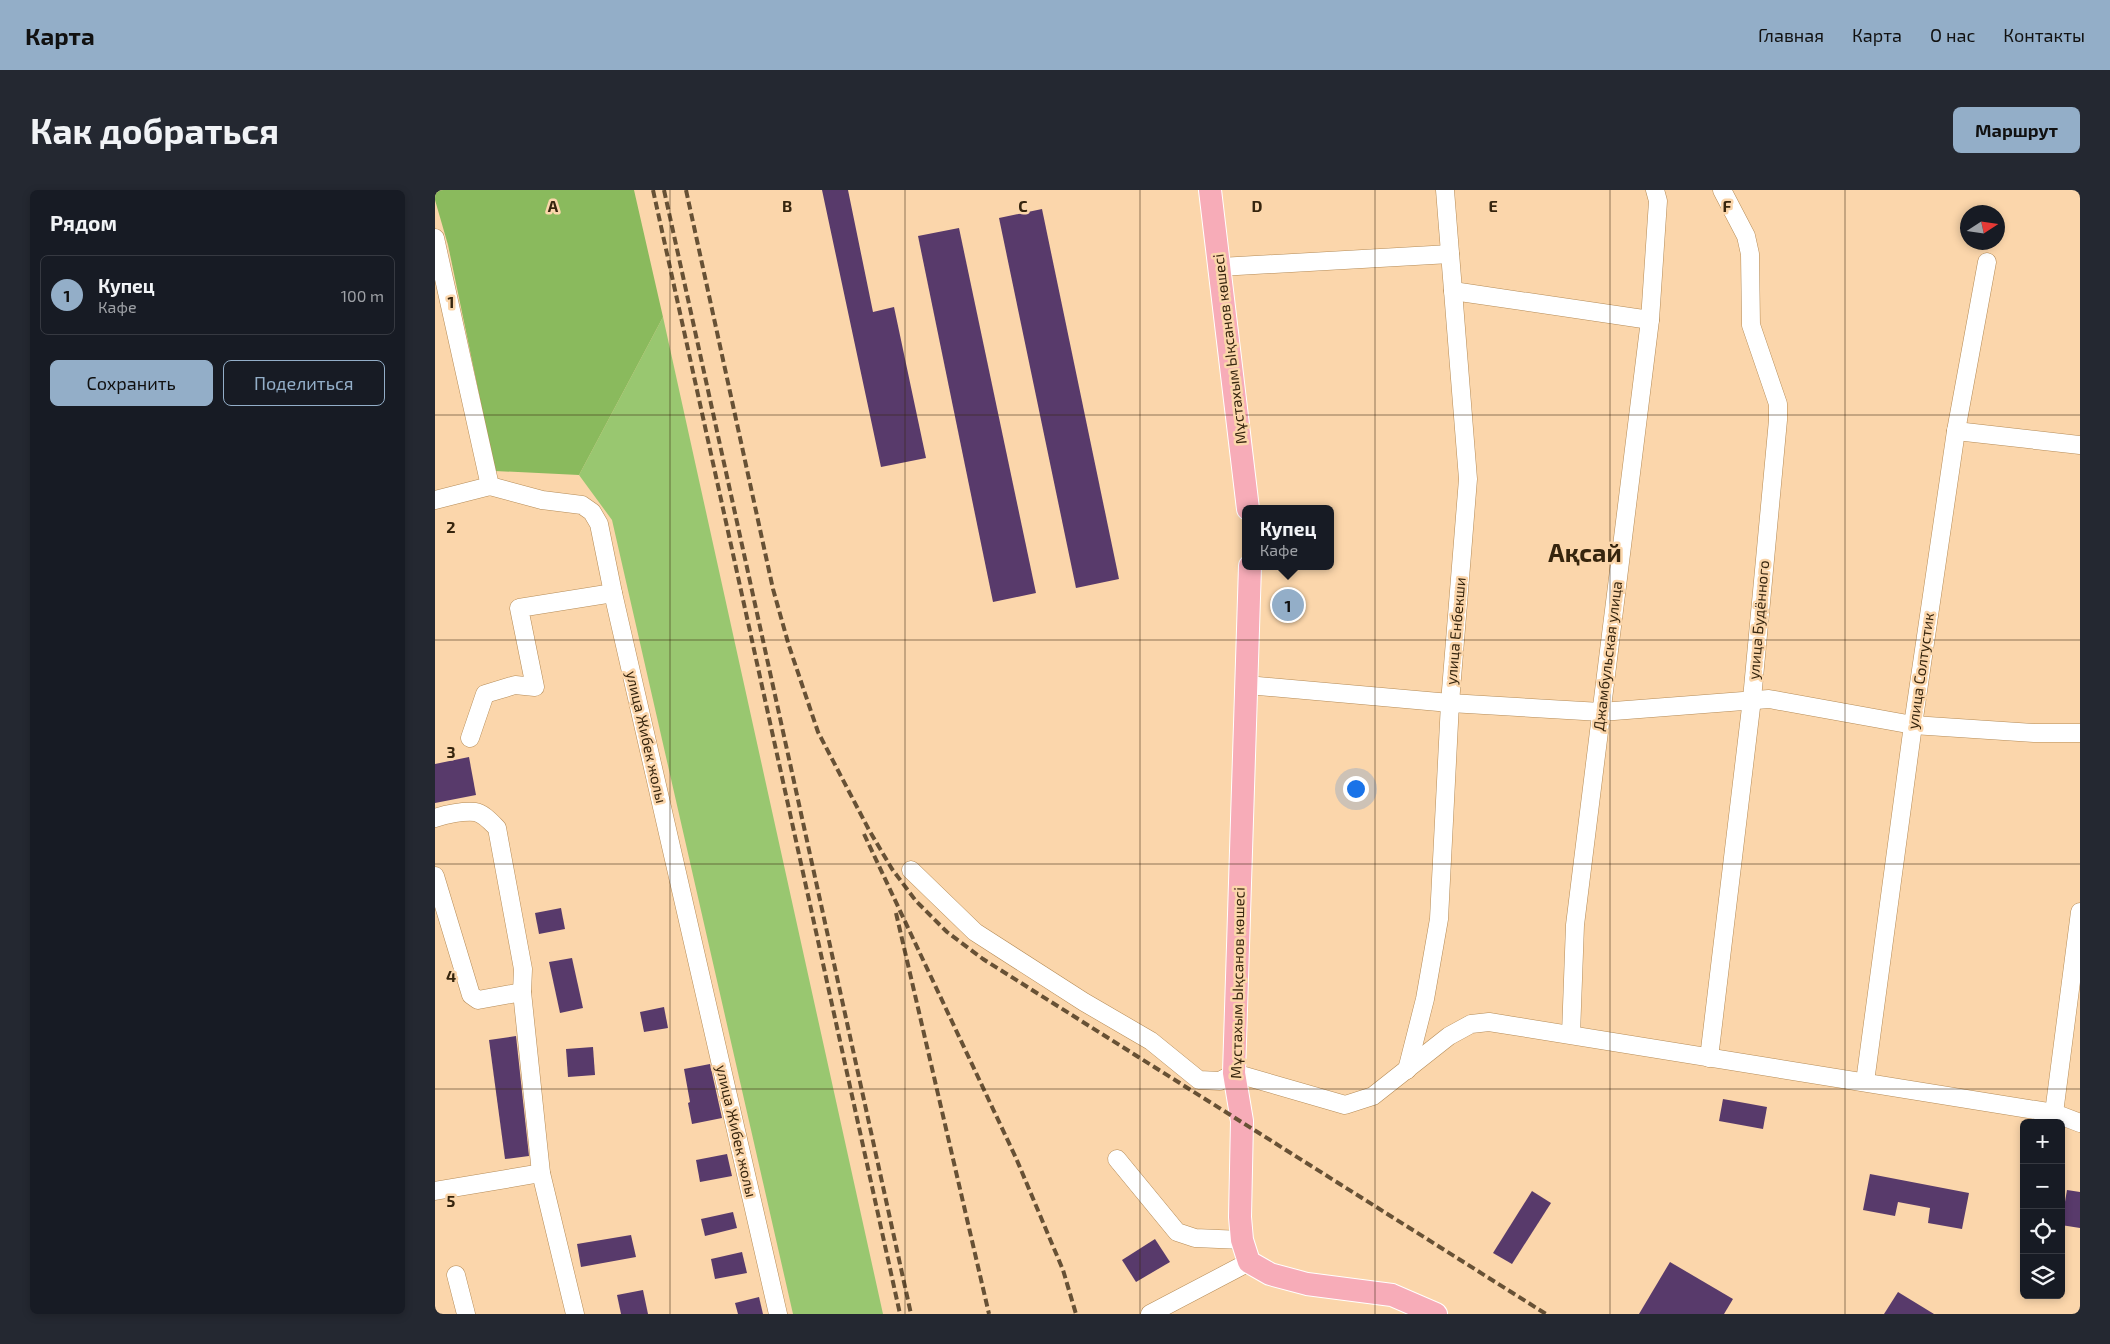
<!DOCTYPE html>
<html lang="ru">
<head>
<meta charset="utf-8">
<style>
	body { margin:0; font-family:"Exo 2",sans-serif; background:#242831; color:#f1f3f6 }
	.controls { position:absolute; right:15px; bottom:15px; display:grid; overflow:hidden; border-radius:8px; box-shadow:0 2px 8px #0003 }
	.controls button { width:45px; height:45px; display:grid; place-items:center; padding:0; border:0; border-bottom:1px solid #363941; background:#171b24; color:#f1f3f6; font:25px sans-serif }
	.compass { position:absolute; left:1525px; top:15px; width:45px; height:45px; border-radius:50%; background:#171b24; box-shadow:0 2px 8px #0003; rotate:78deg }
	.you { position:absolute; left:920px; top:598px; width:18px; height:18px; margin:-12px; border:4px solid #fff; border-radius:50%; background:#1a73e8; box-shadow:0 0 0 8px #1a73e833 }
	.badge { display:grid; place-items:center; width:32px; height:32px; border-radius:50%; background:#93aec8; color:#111; font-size:16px; font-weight:700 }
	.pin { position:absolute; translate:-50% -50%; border:2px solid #fff; box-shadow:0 1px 5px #0006 }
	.popup { position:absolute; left:807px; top:315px; width:92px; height:65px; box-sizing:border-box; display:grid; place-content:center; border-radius:8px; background:#171b24; filter:drop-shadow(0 1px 4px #0005); font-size:16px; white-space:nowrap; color:#9ea1a6 }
	.popup b { font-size:19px; color:#f1f3f6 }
	.popup::after { content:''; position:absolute; left:50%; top:100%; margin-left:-10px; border:10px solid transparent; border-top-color:#171b24 }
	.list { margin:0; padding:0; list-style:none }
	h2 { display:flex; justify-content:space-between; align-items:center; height:65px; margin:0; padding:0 20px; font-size:21px }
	h2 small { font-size:16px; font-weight:400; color:#9ea1a6 }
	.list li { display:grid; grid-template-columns:32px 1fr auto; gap:15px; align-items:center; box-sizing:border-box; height:80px; margin:0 10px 10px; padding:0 10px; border:1px solid #363941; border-radius:8px }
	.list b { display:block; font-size:19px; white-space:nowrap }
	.list p { margin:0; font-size:16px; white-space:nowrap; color:#9ea1a6 }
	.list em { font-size:16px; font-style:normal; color:#9ea1a6 }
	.actions { display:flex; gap:10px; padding:15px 20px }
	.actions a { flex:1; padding:11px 0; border:1px solid #93aec8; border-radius:8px; text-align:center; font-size:18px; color:#93aec8 }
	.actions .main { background:#93aec8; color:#111 }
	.icon { flex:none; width:28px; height:28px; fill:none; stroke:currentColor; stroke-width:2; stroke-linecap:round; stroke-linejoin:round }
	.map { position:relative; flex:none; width:1645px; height:1124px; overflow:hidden; border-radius:8px }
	header { display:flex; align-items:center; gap:30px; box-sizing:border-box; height:70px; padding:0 25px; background:#93aec8; color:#111 }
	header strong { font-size:24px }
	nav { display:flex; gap:28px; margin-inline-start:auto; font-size:18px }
	.intro { display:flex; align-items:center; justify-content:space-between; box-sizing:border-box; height:120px; padding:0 30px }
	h1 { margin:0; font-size:35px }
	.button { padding:12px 22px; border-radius:8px; background:#93aec8; color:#111; font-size:18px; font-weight:700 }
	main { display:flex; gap:30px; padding:0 30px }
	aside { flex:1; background:#171b24; border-radius:8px; box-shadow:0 2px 8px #0003 }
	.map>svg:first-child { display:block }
	.green { fill:#99c770 }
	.forest { fill:#8aba5d }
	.building { fill:#583a6b }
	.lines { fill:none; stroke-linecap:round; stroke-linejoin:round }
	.minor-casing { stroke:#b58b56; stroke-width:19 }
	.major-casing { stroke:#fff; stroke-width:24 }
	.minor { stroke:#fff; stroke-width:18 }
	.major { stroke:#f7acb8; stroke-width:22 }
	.rail { stroke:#675135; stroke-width:4; stroke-dasharray:8 4; stroke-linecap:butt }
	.grid { fill:none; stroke:#36250e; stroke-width:1; stroke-opacity:0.55 }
	.labels { text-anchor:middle; stroke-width:5; stroke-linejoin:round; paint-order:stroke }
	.street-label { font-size:15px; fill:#36250e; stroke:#fbd6ab }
	.town-label { font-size:25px; font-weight:bold; fill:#36250e; stroke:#fbd6ab }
	.grid-label { font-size:16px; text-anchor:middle; font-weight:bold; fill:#36250e; stroke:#fbd6ab; stroke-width:5; stroke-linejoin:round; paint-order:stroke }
</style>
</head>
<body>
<header>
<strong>Карта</strong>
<nav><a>Главная</a><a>Карта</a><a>О нас</a><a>Контакты</a></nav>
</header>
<div class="intro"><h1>Как добраться</h1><a class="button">Маршрут</a></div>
<main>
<aside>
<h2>Рядом<small></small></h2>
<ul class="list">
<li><span class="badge">1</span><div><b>Купец</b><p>Кафе</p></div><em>100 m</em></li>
</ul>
<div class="actions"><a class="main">Сохранить</a><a>Поделиться</a></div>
</aside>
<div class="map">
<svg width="1645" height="1124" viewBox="0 0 1645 1124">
	<rect width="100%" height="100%" fill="#fbd6ab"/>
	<!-- green -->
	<polygon class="green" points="228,127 448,1124 358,1124 177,330 144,285"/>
	<!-- forest -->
	<polygon class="forest" points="0,0 199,0 228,127 144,285 60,281 13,55 0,10"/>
	<!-- building -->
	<g class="building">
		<polygon points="387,0 413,0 438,122 459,117 491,268 446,277"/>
		<polygon points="607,19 684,389 641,398 564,28"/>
		<polygon points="524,38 601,403 558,412 483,46"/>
		<polygon points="34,567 41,605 0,613 0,574"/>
		<polygon points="126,718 130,739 104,744 100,723"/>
		<polygon points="137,768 148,818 125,823 114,772"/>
		<polygon points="229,817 233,838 209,842 205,822"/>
		<polygon points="81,846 94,966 70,969 54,850"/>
		<polygon points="158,857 160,885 133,887 131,859"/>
		<polygon points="275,874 287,928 257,934 253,913 255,912 249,879"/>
		<polygon points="1288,909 1332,917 1328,939 1284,931"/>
		<polygon points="292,964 297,986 265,992 261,970"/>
		<polygon points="1435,984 1534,1003 1527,1039 1493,1033 1495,1018 1463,1012 1460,1026 1428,1020"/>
		<polygon points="1632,1000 1645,1002 1645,1038 1626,1035"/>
		<polygon points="1097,1001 1116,1013 1077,1074 1058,1063"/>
		<polygon points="298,1022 302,1038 270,1046 266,1029"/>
		<polygon points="196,1045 201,1067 146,1077 142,1054"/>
		<polygon points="720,1049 735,1072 701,1092 687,1070"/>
		<polygon points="307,1062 312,1083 280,1089 276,1069"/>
		<polygon points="1235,1072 1298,1109 1289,1124 1204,1124"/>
		<polygon points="208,1100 213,1124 186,1124 182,1105"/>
		<polygon points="1463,1102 1499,1124 1449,1124"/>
		<polygon points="324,1107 328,1124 303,1124 300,1113"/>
	</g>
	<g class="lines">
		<defs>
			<g id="minor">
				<polyline points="0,48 55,296 107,310 147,315 157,322 164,334 178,403 343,1124"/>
				<polyline points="785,77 1015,64"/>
				<polyline points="1018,101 1215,130"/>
				<polyline points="1521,241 1645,255"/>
				<polyline points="0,310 55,296"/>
				<polyline points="812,495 1015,513 1166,522 1334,509 1478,535 1599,543 1645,543"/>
				<polyline points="35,548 50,504 80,495 100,497 84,418 178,403"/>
				<path d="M0 628C11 624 28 621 40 622 48 623 56 632 62 638L88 779 87 802 106 983 140 1124"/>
				<polyline points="476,680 540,742 649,812 716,851 764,890 785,891 799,883 910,915 938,906 1014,846 1036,834 1054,832 1619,923 1645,933"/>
				<polyline points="0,686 36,805 43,810 87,802"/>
				<polyline points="1136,844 1140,735 1215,130 1223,11 1220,0"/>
				<polyline points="1274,868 1317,509 1343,230 1343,214 1316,135 1315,64 1311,46 1287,0"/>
				<polyline points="972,880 990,809 1004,729 1015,513 1033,289 1010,0"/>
				<polyline points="1430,892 1478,535 1521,241 1552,72"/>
				<polyline points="1619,923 1645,722"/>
				<polyline points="682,969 742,1042 760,1048 807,1050"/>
				<polyline points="0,1001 106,983"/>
				<polyline points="21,1085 31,1124"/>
				<polyline points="715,1124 814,1072"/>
			</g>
			<g id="major">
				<polyline points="775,0 813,319"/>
				<polyline points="815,376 799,883 807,931 805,1027 807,1050 814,1072 835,1084 872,1094 957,1105 1001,1124"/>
			</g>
		</defs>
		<!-- minor casing -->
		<use href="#minor" class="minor-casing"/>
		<!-- major casing -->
		<use href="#major" class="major-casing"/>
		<!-- minor -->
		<use href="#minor" class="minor"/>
		<!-- major -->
		<use href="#major" class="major"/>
		<!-- rail -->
		<g class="rail">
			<polyline points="218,0 465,1124"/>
			<polyline points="229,0 476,1124"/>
			<polyline points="251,0 338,399 354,456 383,542 434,640 457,679 481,711 512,742 548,769 1111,1124"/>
			<polyline points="429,644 581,968 628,1080 641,1124"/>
			<polyline points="461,723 554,1124"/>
		</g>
	</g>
	<!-- grid -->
	<path class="grid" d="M235 0V1124M470 0V1124M705 0V1124M940 0V1124M1175 0V1124M1410 0V1124M0 225H1645M0 450H1645M0 674H1645M0 899H1645"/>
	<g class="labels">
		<!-- street labels -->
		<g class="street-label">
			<text transform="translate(795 159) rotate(-97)" y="5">Мұстахым Ықсанов көшесі</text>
			<text transform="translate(1324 430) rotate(-85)" y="5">улица Будённого</text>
			<text transform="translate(1021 441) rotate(-85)" y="5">улица Енбекши</text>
			<text transform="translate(1173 466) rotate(-83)" y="5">Джамбульская улица</text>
			<text transform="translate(1486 481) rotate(-82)" y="5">улица Солтустик</text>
			<text transform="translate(211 547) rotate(77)" y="5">улица Жибек жолы</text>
			<text transform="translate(803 793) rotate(-89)" y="5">Мұстахым Ықсанов көшесі</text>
			<text transform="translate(301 941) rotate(77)" y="5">улица Жибек жолы</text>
		</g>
		<!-- town labels -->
		<g class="town-label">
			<text x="1150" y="372">Ақсай</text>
		</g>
	</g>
	<g class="grid-label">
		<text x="118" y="22">A</text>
		<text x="352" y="22">B</text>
		<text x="588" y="22">C</text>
		<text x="822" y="22">D</text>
		<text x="1058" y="22">E</text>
		<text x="1292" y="22">F</text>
		<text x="16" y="118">1</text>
		<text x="16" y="343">2</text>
		<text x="16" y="568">3</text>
		<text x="16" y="792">4</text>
		<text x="16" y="1017">5</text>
	</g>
</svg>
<div class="controls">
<button>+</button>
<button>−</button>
<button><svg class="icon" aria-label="locate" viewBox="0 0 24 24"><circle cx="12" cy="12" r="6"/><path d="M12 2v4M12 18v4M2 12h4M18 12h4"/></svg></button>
<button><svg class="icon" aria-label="layers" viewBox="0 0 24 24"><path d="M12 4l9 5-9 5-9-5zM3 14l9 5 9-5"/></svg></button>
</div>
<svg class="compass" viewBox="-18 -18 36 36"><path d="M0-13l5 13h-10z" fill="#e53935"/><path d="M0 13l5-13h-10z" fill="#9ea1a6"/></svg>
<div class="you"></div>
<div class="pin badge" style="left:853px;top:415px">1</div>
<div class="popup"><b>Купец</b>Кафе</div>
</div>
</main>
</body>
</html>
